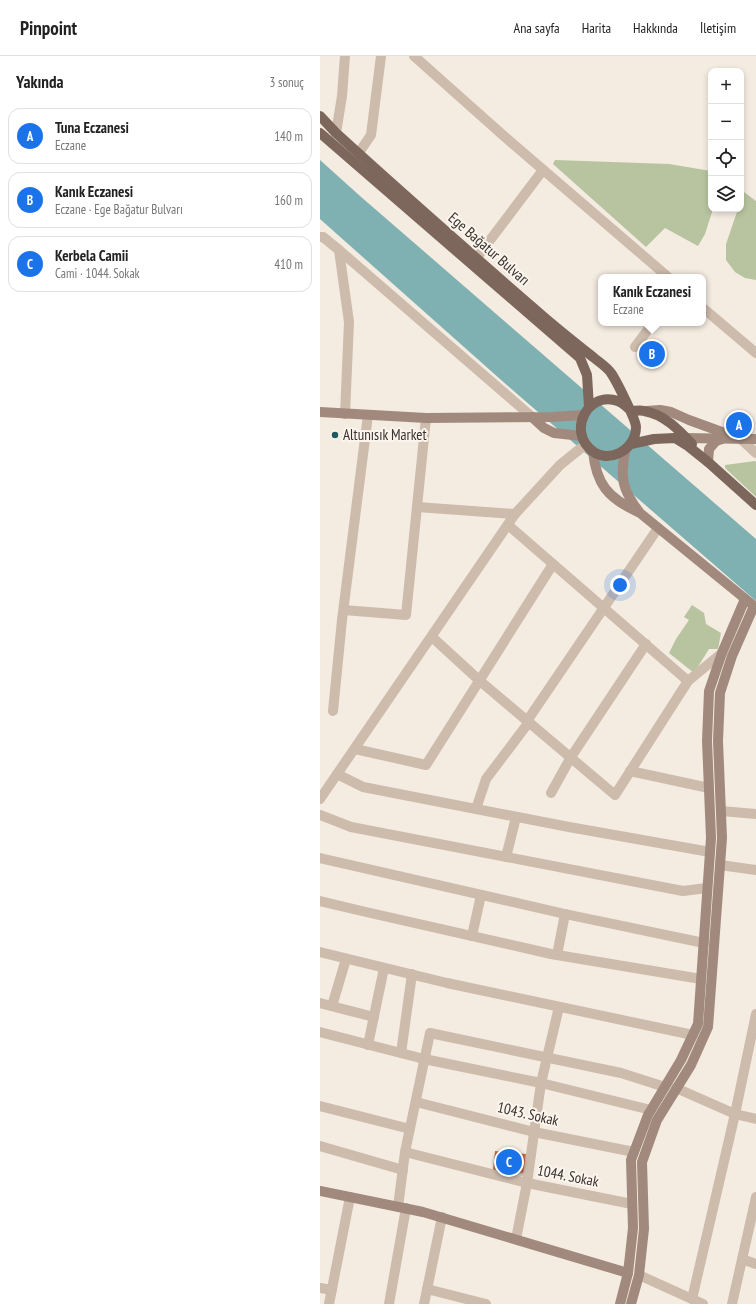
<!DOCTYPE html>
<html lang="tr">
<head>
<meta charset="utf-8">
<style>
	body { margin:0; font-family:"PT Sans Narrow",sans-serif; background:#f2f2f2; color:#222 }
	.controls { position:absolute; right:12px; top:12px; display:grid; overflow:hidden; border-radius:8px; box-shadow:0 2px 6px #0003 }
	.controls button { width:36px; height:36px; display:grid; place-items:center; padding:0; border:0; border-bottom:1px solid #e0e0e0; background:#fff; color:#222; font:20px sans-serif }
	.you { position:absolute; left:300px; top:529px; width:14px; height:14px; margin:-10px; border:3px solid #fff; border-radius:50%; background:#1a73e8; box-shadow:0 0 0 6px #1a73e833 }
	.badge { display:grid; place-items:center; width:26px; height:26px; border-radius:50%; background:#1a73e8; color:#fff; font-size:13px; font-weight:700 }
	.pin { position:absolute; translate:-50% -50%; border:2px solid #fff; box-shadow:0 1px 4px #0006 }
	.popup { position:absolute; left:278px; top:218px; width:108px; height:52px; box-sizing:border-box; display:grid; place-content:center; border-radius:8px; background:#fff; filter:drop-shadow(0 1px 3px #0005); font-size:13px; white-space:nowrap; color:#767676 }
	.popup b { font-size:15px; color:#222 }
	.popup::after { content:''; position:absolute; left:50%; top:100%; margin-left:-8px; border:8px solid transparent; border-top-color:#fff }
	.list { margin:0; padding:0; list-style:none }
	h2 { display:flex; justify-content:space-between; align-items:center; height:52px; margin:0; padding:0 16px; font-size:17px }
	h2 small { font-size:13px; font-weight:400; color:#767676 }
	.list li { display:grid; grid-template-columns:26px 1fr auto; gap:12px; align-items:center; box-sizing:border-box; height:56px; margin:0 8px 8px; padding:0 8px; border:1px solid #e0e0e0; border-radius:12px }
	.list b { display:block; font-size:15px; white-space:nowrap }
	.list p { margin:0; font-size:13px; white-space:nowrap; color:#767676 }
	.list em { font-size:13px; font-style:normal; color:#767676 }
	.icon { flex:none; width:22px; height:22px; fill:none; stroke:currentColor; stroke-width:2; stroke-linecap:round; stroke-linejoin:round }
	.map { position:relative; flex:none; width:436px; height:1248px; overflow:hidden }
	header { display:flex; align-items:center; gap:24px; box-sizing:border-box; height:56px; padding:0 20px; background:#fff; border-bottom:1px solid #e0e0e0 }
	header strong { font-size:19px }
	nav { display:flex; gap:22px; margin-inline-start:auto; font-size:14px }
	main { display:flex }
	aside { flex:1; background:#fff }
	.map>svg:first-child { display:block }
	.green { fill:#b8c4a0 }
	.water { fill:#7fb0b2 }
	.building { fill:#c8694b; filter:url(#shadow) }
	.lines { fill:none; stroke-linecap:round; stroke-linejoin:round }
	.minor { stroke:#cdbbac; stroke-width:10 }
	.secondary { stroke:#a18a7d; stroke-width:10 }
	.primary { stroke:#7d675c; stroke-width:10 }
	.poi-dot { fill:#1f5a5e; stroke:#fbf5ee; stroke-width:1.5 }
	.labels { text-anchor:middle; stroke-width:4; stroke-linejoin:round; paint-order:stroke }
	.street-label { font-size:15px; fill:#3b302b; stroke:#fbf5ee }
	.poi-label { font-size:15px; fill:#3b302b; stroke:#fbf5ee; text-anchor:start }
</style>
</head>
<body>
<header>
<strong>Pinpoint</strong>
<nav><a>Ana sayfa</a><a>Harita</a><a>Hakkında</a><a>İletişim</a></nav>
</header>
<main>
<aside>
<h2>Yakında<small>3 sonuç</small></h2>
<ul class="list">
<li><span class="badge">A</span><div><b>Tuna Eczanesi</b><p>Eczane</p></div><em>140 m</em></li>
<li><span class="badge">B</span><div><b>Kanık Eczanesi</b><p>Eczane · Ege Bağatur Bulvarı</p></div><em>160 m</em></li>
<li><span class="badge">C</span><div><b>Kerbela Camii</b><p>Cami · 1044. Sokak</p></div><em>410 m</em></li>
</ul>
</aside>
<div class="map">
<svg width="436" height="1248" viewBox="0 0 436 1248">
	<defs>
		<filter id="shadow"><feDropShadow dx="3.5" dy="3.5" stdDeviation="2" flood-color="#0004"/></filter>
	</defs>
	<rect width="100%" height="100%" fill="#f4ebe1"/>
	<!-- green -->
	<g class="green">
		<polygon points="235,104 349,108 391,115 391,153 393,153 385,178 378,190 345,172 326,191 233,108"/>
		<polygon points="424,136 436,145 436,224 425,222 415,216 406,204 406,188 418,153 421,153 421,144"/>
		<polygon points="435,405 436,406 436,441 405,412 405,409"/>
		<polygon points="372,549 384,557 386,568 401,577 398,593 389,593 374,617 349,597 356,583 369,564 364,561"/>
	</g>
	<!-- water -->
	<polygon class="water" points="0,104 40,140 436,483 436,545 180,323 0,163"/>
	<!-- building -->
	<polygon class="building" points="175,1095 206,1098 204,1117 173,1114"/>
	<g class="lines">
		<!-- minor -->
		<g class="minor">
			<polyline points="94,0 185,81 348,221"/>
			<polyline points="16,77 22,40 25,0"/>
			<polyline points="38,98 51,79 61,0"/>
			<polyline points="0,181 3,181 19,194 212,361"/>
			<polyline points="19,194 29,266 25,358"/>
			<polyline points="152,208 223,114"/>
			<polyline points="383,252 436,297"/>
			<polyline points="315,291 333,267"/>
			<polyline points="421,383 436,397"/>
			<polyline points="97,451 195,458"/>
			<polyline points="188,469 368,625"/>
			<polyline points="24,554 86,559 106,362"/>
			<polyline points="112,581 160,625 295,739 368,625 402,597"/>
			<polyline points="13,655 22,564 48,359"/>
			<polyline points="207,665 338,472"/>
			<polyline points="35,693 106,709 233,508"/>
			<polyline points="310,715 389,732"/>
			<polyline points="17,718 43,731 249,771 390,796"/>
			<polyline points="231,737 251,701 326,588"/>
			<polyline points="0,743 195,458 240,409 266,388"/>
			<polyline points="156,753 166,723 209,666"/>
			<polyline points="401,755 436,758"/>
			<polyline points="0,759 31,771 363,835 387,832"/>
			<polyline points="186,801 196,761"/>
			<polyline points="0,802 245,858 384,887"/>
			<polyline points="400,809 436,814"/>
			<polyline points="0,845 46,856 231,898 381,923"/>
			<polyline points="152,880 161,839"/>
			<polyline points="0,896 127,927 373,979"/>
			<polyline points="237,899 245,858"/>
			<polyline points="0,947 54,961"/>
			<polyline points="12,950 26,903"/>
			<polyline points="0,976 104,1003 221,1027 331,1054"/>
			<polyline points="48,989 64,912"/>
			<polyline points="81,997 92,918"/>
			<polyline points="356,1032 415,1058 436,1063"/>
			<polyline points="96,1046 214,1076 314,1096"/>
			<polyline points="0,1050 90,1073"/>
			<polyline points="0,1090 83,1114"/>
			<polyline points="85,1096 207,1127 312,1148"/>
			<polyline points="78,1151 85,1096 110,977 301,1017 345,1031"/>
			<polyline points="196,1183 207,1127 221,1027 239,951"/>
			<polyline points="422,1203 436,1208"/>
			<polyline points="319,1219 383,1248"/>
			<polyline points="0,1232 12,1234"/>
			<polyline points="107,1233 166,1248"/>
			<polyline points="372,1243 415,1058 436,958"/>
			<polyline points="9,1248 30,1141"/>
			<polyline points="69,1248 86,1152"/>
			<polyline points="104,1248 122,1161"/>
			<polyline points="412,1248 436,1141"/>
		</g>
		<!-- secondary -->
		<g class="secondary">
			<polyline points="326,355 340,354 351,356 369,364 421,383"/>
			<polyline points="0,356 106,362 231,361 263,359"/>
			<polyline points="212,361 224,372 234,377 262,380"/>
			<polyline points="360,382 436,383"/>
			<path d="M273 395C276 428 288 442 318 456"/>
			<path d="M305 395C300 422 302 434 320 457L434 550 412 600 400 637 398 685 402 782 388 971 371 1009 337 1064 322 1106 324 1173 319 1219 311 1248"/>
			<polyline points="388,406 389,393 396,385 402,383"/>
			<polyline points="0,1135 103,1156 308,1217"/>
			<polyline points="300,1248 308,1217 313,1172 311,1104 328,1059 361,1004 378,968 391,782 387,685 389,635 402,597 425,543"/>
		</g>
		<!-- primary -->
		<g class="primary">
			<path d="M0 60 16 77C82 137 149 196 217 255 235 271 254 286 273 301 279 306 287 311 291 317 296 324 316 364 316 371 316 395 286 410 269 392 250 373 267 338 294 344 300 345 305 349 309 353"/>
			<polyline points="0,77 260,302 267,319 269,351"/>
			<path d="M311 355C315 355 320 354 324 355 344 358 359 374 372 388"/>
			<polyline points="311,388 334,383 355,382 368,390 388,406 436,449"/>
		</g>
	</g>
	<!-- markers -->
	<circle class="poi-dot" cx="15" cy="379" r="4"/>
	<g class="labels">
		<!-- street labels -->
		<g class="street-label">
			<text transform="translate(169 193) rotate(41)" y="5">Ege Bağatur Bulvarı</text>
			<text transform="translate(208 1058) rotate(13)" y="5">1043. Sokak</text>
			<text transform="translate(248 1120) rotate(11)" y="5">1044. Sokak</text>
		</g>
		<!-- poi labels -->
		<g class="poi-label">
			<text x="23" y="384">Altunısık Market</text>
		</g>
	</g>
</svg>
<div class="controls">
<button>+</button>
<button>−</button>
<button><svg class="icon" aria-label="locate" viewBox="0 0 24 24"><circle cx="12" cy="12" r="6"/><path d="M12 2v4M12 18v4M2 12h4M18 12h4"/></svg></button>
<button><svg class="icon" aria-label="layers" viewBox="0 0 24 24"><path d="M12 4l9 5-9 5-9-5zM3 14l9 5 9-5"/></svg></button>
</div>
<div class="you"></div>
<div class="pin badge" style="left:419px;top:369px">A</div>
<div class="pin badge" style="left:332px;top:298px">B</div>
<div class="popup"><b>Kanık Eczanesi</b>Eczane</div>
<div class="pin badge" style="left:189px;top:1106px">C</div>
</div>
</main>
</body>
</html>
